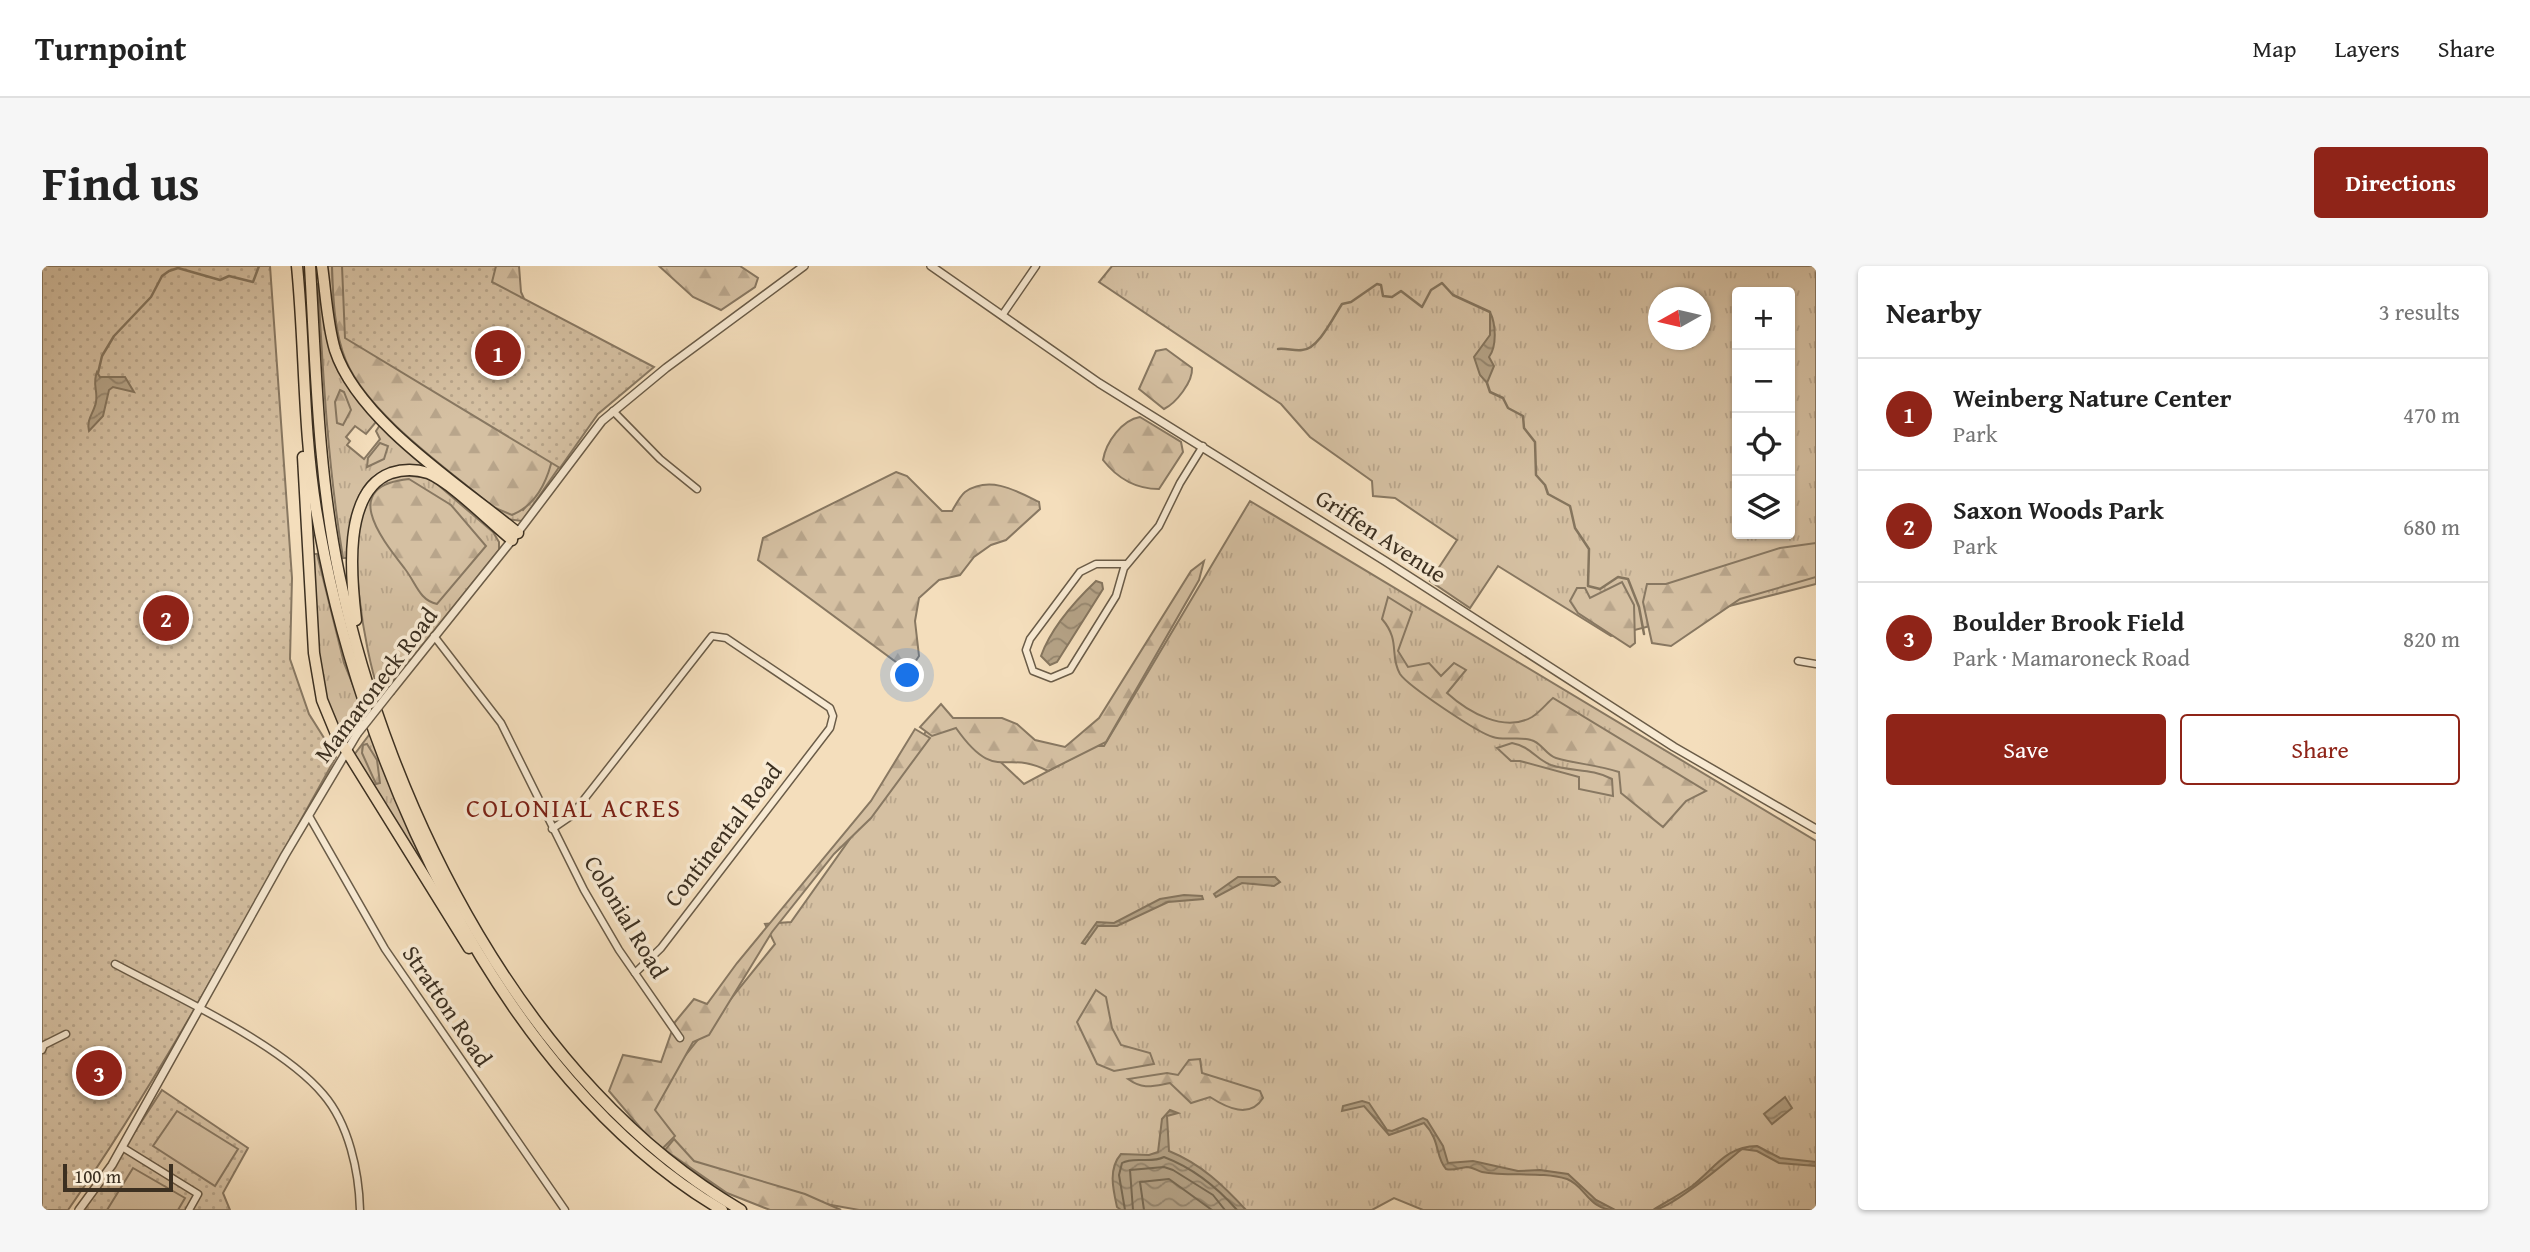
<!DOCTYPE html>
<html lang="en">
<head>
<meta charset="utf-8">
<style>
	body { margin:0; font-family:"Gentium Book Plus",serif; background:#f6f6f6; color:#222 }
	.controls { position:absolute; right:21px; top:21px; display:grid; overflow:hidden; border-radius:7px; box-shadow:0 2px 5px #0004 }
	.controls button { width:63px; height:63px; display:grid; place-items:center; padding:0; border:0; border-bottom:2px solid #e0e0e0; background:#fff; color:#222; font:35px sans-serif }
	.compass { position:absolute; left:1606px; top:21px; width:63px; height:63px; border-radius:50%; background:#fff; box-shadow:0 2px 5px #0004; rotate:262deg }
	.scale { position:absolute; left:21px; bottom:18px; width:110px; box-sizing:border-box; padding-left:7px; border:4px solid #3c3021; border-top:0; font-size:19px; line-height:24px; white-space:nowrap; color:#3c3021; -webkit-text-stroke:5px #f8ead3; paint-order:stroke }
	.you { position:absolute; left:866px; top:410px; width:24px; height:24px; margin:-18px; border:5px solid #fff; border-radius:50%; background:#1a73e8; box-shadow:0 0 0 10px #1a73e833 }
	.badge { display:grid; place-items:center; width:46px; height:46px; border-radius:50%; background:#8f2418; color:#fff; font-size:23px; font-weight:700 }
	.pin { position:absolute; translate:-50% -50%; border:4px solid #fff; box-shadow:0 2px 7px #0006 }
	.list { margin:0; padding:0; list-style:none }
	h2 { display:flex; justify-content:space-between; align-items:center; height:91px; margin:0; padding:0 28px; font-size:30px }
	h2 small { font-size:23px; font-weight:400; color:#767676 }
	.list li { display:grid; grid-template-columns:46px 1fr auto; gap:21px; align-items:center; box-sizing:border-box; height:112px; padding:0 28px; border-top:2px solid #e0e0e0 }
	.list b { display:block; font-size:26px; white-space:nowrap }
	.list p { margin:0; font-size:23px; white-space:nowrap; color:#767676 }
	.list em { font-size:23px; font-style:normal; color:#767676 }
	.actions { display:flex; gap:14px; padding:21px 28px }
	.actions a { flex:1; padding:16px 0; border:2px solid #8f2418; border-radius:7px; text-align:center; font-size:24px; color:#8f2418 }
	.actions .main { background:#8f2418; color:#fff }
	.icon { flex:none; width:38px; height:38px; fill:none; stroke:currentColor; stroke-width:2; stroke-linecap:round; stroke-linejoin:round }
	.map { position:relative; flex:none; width:1774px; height:944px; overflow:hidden; border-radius:7px }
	header { display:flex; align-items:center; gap:42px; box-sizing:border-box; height:98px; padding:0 35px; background:#fff; border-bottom:2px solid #e0e0e0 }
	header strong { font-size:33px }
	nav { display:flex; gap:38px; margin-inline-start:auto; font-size:24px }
	.intro { display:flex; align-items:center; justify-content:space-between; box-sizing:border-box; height:168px; padding:0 42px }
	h1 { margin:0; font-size:49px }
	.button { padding:18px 32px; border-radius:7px; background:#8f2418; color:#fff; font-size:24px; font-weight:700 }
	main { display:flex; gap:42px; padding:0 42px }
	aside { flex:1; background:#fff; border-radius:7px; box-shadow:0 2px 5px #0004 }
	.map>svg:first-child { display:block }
	.grass { fill:url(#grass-tufts); stroke:#887862; stroke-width:2; fill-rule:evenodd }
	.forest { fill:url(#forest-firs); stroke:#887862; stroke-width:2 }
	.park { fill:url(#park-dots); stroke:#887862; stroke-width:2 }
	.garden { fill:#d5c0a2; stroke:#887862; stroke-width:2 }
	.water { fill:url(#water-waves); stroke:#85755e; stroke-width:2 }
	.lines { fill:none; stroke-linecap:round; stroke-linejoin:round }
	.shore { stroke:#786a54; stroke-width:2 }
	.stream { stroke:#85755e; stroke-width:2.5 }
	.minor-casing { stroke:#6a5c48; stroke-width:9 }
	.tertiary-casing { stroke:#6a5c48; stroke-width:10 }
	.motorway-casing { stroke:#3c3021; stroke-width:13 }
	.minor { stroke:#f8ead3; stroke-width:6 }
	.tertiary { stroke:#f8ead3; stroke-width:7 }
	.motorway { stroke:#f4debc; stroke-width:10 }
	.tertiary-bridge-casing { stroke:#6a5c48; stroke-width:10; stroke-linecap:butt }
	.tertiary-bridge { stroke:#f8ead3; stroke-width:7 }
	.labels { text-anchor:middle; stroke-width:7; stroke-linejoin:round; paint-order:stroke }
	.street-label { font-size:24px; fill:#3c3021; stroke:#f8ead3 }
	.neighbourhood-label { font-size:26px; letter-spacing:2px; fill:#7a1f14; stroke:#f8ead3 }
</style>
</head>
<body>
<header>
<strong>Turnpoint</strong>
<nav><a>Map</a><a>Layers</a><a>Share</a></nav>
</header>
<div class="intro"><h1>Find us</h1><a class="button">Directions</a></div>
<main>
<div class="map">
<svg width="1774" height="944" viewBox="0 0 1774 944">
	<defs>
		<pattern id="grass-tufts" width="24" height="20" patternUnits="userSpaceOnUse" patternTransform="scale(1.75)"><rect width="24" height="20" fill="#d5c0a2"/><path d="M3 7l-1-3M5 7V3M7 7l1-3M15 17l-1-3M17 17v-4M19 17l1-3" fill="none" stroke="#b8a58b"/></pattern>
		<pattern id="forest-firs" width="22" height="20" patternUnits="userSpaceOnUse" patternTransform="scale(1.75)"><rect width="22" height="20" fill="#d5c0a2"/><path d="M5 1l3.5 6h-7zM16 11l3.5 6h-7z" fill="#b8a58b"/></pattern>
		<pattern id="park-dots" width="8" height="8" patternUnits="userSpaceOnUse" patternTransform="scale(1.75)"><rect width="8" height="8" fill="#d5c0a2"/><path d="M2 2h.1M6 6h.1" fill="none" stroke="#b8a58b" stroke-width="1.8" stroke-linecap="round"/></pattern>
		<pattern id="water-waves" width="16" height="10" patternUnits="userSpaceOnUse" patternTransform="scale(1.75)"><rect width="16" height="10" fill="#b5a387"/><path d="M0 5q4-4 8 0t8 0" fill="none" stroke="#94856e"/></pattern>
	</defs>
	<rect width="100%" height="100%" fill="#f4debc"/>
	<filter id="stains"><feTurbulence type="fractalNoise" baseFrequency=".00286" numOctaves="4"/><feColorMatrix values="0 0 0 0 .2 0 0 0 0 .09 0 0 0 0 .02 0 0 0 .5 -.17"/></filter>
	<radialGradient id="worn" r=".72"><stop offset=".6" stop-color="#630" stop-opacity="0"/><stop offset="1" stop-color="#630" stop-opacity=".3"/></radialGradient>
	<!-- grass -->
	<g class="grass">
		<path d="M283 0H290L292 43 481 244C504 218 509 209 508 173L520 197 480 255 464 253C416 215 342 166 310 114 291 81 289 37 283 0Z"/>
		<path d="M1070 0H1774V318L1569 370 1456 300 1428 342 1388 315 1415 274 1353 232 1331 230 1330 215 1268 171 1239 138 1057 16ZM1695 26H1748V268H1695ZM1616 32H1658V74H1616Z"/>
		<path d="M279 17 304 117 334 156 324 168 313 160 304 171 308 175 305 179 322 193 338 173 334 165 338 159 387 203C374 203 356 201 343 205 309 216 309 264 306 292H301C286 201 281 110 276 18Z"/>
		<path d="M359 209 388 212 451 266 457 276V284L350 417 337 427C322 382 303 275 325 232 331 218 346 213 359 209Z"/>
		<polygon points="1208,235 1774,575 1774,944 1381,944 1352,932 1330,944 817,944 668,917 588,858 733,678 723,658 749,656 885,464 915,455 982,518 1053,480 1062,480"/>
		<path d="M272 288H275L302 397 322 446 310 466 298 463C268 410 273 346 272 288Z"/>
		<polygon points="330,465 359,546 381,597 378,599 312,489"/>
	</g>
	<!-- forest -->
	<g class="forest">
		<path d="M290 0H477L479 26 497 66 509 198C503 220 492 240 470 249L451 241C406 203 327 149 304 95 292 66 291 30 290 0Z"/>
		<polygon points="617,0 698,0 716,12 713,21 679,44 651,31"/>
		<path d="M1124 83 1150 102C1151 116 1134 137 1122 143L1097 123 1114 85Z"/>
		<polygon points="298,124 302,126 309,144 301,159 295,157 293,136"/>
		<path d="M1098 151 1139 176 1141 186 1117 223C1094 223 1075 212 1061 194 1064 176 1080 154 1098 151Z"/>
		<polygon points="338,177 346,180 342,193 325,201 326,192"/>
		<path d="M854 206 865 210 900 245H910C913 240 918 230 923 226 948 209 975 225 997 236L998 243 964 274 949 279 932 291 918 309 897 314 877 332 873 355 877 390 871 399H858L716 294 721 272Z"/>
		<path d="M367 213 409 239 444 280 395 338C377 334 374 317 363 303 339 272 297 220 367 213Z"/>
		<polygon points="1774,277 1774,311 1698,333 1629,380 1610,377 1601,336 1605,318 1624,318 1738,282"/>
		<path d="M1162 295 1157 314 1064 476 1006 505C963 482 954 519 914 462L890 470 878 461 899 438 911 452H960L975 458 993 474 1023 481 1057 452 1149 305Z"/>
		<polygon points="1580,316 1592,339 1593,377 1588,381 1536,347 1528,335 1535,322 1543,322 1548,332"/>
		<path d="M1346 331 1370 346 1356 385 1366 401 1387 397 1399 410 1412 397 1424 404 1405 427C1426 446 1462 467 1490 451 1498 446 1505 437 1511 432L1664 525 1644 535 1621 561 1579 527 1577 506C1556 499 1535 498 1514 492 1504 489 1499 476 1489 474 1477 470 1463 475 1451 471 1436 467 1366 420 1358 408 1347 389 1359 375 1340 353Z"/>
		<polygon points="873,463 888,472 829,552 792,588 730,666 667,769 651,776 613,844 633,870 618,885 567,825 581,789 619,796 633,756 652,733 665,738 695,697 829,535"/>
		<path d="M1470 477C1490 481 1493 493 1509 499 1530 506 1549 502 1570 513L1571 530 1537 523V511L1478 495H1469L1455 482Z"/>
		<polygon points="325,478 335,494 338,517 334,518 320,487 321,479"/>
		<polygon points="1054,724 1064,731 1070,762 1079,779 1108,787 1112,798 1072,805 1055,798 1035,756"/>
		<path d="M1158 793 1160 807 1218 825 1221 832C1208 853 1185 842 1168 831L1149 837 1128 817C1111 820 1101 824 1086 813L1125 807 1136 809 1147 794Z"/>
		<polygon points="632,873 652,895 763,928 799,944 728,944 685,927 623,884"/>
	</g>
	<!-- park -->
	<g class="park">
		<path d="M0 0H228L250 312 248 393 267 448 294 491C208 644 126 800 26 944H0Z"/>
		<polygon points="300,0 454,0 450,16 612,101 556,148 518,202 303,72"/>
		<polygon points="120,824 206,882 181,927 188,944 42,944"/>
	</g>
	<!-- garden -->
	<g class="garden">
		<polygon points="135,845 196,883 173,920 111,880"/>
		<polygon points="91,902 143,932 136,944 65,944"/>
	</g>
	<!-- water -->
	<g class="water">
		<path d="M1448 46C1454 58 1455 80 1447 91L1452 100 1445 117 1438 109 1432 91 1448 69Z"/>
		<path d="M55 106 58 111H83L92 126 71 121 67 124 61 150 47 165C44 153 52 147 54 136 56 124 50 118 55 106Z"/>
		<path d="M1054 315 1060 317 1061 323 1015 396 1008 399 999 390C1009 362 1033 335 1054 315Z"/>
		<polygon points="1196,611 1233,611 1238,616 1232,620 1200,617 1174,631 1172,628"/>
		<polygon points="1142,629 1160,630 1161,633 1126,636 1075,660 1056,660 1043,678 1040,677 1055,656 1072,657 1118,633"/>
		<polygon points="1743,831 1750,842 1730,858 1722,848"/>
		<path d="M1320 835 1327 837 1345 864 1350 865 1381 852 1385 854 1401 880 1406 897 1431 895 1476 905 1498 904 1526 908 1554 934 1573 944C1546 944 1544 920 1525 913 1499 905 1467 911 1440 906 1435 905 1431 901 1425 901 1417 902 1411 905 1404 903 1393 891 1399 875 1382 857L1347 869 1322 840 1300 845 1301 840Z"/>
		<path d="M1128 844 1136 847 1125 850 1127 885C1159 898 1181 919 1204 944H1079L1075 941C1071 923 1066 903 1079 888L1107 889 1116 886 1120 853Z"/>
		<path d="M1715 880 1738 892 1774 896V900L1737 897 1715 885 1700 883C1684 896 1628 944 1611 944 1624 936 1637 929 1650 920 1672 903 1684 880 1715 880Z"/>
	</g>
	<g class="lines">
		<!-- shore -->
		<g class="shore">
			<path d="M1083 944 1077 909 1080 897C1092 890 1108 898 1122 891 1151 902 1174 920 1195 944"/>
			<polyline points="1091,944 1088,904 1122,901 1131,904 1171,929 1183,944"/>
			<polyline points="1102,944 1098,916 1127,913 1170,944"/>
		</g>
		<!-- stream -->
		<g class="stream">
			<path d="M1236 83C1244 82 1252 85 1260 84 1276 84 1292 50 1300 38L1309 36 1335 18 1339 19 1341 30 1350 31 1359 25 1380 41 1389 24 1400 17 1411 29 1448 46"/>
			<polyline points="56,107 60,90 72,70 109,31 120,10 127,5 136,2 178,14 187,10 211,16 217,0"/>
			<polyline points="1445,117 1448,126 1461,132 1466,142 1481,150 1482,162 1493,176 1494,209 1503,219 1506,228 1528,240 1533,262 1547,283 1546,320 1558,323 1576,311 1586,313 1597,341 1602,368"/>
		</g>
		<defs>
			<g id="minor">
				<polyline points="961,48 994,0"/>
				<polyline points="571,145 618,193 655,223"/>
				<polyline points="1085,298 1054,298 1038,306 988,373 984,384 991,405 1009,412 1028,404 1074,330 1082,302 1117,260 1138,217 1161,180"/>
				<polyline points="392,370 459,457 542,624 577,684 638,772"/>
				<polyline points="1756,395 1774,398"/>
				<polyline points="267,550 343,683 523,944"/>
				<polyline points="510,563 529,550 670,370 684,372 788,442 791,450 788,462 619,682 593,707"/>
				<path d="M73 698C133 730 239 778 281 828 307 858 317 906 318 944"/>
				<polyline points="0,784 2,779 24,768"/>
				<polyline points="80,881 156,928 147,944"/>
			</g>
			<g id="tertiary">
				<polyline points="889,0 1057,117 1343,295 1632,481 1774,563"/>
				<polyline points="349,425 470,274 560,155 624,102 762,0"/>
				<polyline points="37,944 70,899 243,589 315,468"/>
			</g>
			<g id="motorway">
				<path d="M255 0C263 81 261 162 274 243 314 490 456 813 680 944"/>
				<path d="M268 0C274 103 276 207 297 308 346 544 485 820 699 944"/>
				<path d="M280 0C284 28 285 57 293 84 316 155 419 220 476 267"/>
				<polyline points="261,191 272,387 280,434 294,468 427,682"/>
				<path d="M314 354C309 312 300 225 349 207 361 203 374 203 386 207 410 217 449 257 470 274"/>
			</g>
		</defs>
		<!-- minor casing -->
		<use href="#minor" class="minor-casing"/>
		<!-- tertiary casing -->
		<use href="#tertiary" class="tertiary-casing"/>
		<!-- motorway casing -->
		<use href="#motorway" class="motorway-casing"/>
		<!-- minor -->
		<use href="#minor" class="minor"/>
		<!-- tertiary -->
		<use href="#tertiary" class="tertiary"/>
		<!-- motorway -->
		<use href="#motorway" class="motorway"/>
		<defs>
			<polyline id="tertiary-bridge" points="315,468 349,425"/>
		</defs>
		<!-- tertiary-bridge casing -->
		<use href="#tertiary-bridge" class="tertiary-bridge-casing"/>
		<!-- tertiary-bridge -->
		<use href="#tertiary-bridge" class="tertiary-bridge"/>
	</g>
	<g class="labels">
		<!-- street labels -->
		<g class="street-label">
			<text transform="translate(1339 270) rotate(33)" y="8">Griffen Avenue</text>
			<text transform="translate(334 419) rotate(-53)" y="8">Mamaroneck Road</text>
			<text transform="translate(681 569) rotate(-52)" y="8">Continental Road</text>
			<text transform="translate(584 651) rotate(59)" y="8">Colonial Road</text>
			<text transform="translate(405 740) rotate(56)" y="8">Stratton Road</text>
		</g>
		<!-- neighbourhood labels -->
		<g class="neighbourhood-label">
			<text x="532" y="551">COLONIAL ACRES</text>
		</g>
	</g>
	<rect width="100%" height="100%" filter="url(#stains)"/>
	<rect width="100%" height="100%" fill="url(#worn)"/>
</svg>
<div class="controls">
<button>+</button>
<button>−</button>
<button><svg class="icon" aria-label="locate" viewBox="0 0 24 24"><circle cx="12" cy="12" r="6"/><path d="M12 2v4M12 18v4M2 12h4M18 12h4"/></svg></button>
<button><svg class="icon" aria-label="layers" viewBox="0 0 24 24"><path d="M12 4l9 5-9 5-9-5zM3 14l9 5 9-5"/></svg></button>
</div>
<svg class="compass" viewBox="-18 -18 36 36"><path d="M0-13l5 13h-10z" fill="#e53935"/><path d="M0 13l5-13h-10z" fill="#767676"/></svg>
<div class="scale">100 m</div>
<div class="you"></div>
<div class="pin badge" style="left:456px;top:87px">1</div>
<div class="pin badge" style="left:124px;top:352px">2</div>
<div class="pin badge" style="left:57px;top:807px">3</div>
</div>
<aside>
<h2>Nearby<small>3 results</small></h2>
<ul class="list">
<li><span class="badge">1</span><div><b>Weinberg Nature Center</b><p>Park</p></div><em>470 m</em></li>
<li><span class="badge">2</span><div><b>Saxon Woods Park</b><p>Park</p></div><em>680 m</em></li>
<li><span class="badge">3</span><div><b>Boulder Brook Field</b><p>Park · Mamaroneck Road</p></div><em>820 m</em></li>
</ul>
<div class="actions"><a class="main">Save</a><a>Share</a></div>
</aside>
</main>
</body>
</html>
